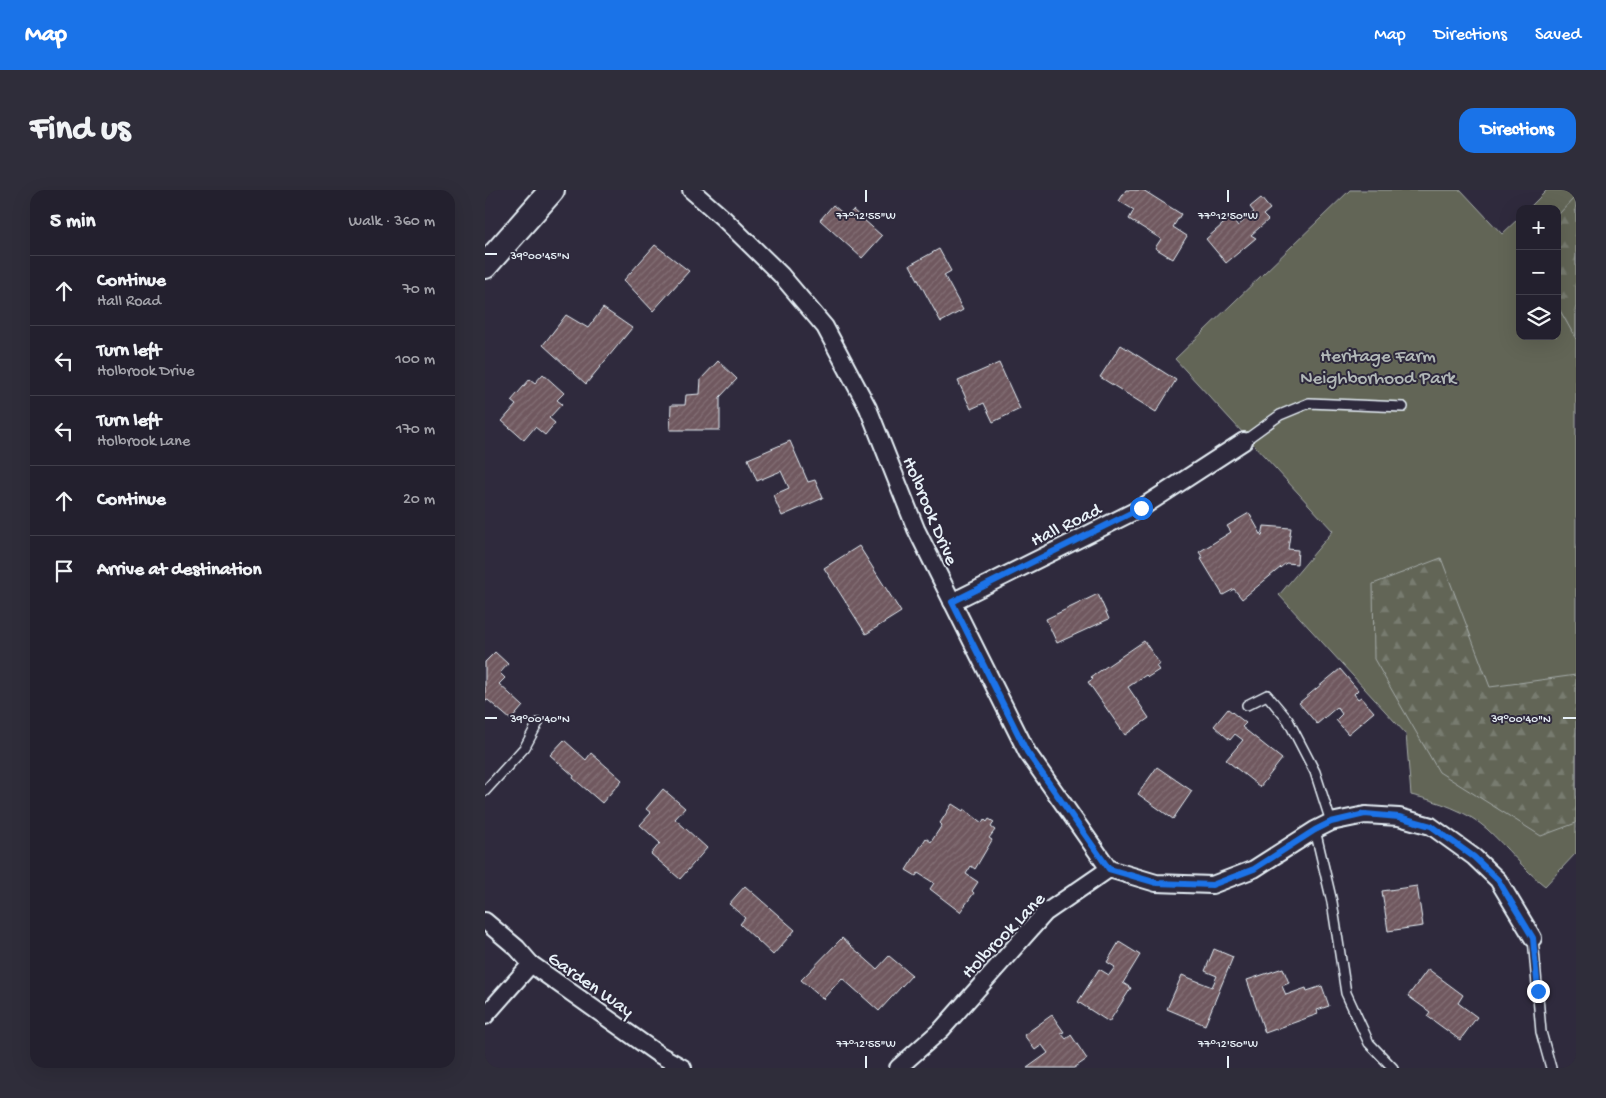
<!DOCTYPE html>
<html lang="en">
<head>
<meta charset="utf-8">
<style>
	body { margin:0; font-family:"Gochi Hand",sans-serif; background:#2f2d3a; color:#f1f3f6 }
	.controls { position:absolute; right:15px; top:15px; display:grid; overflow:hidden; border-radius:10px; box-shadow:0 5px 20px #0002 }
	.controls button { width:45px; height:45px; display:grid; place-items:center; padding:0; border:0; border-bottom:1px solid #403e4a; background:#23202e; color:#f1f3f6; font:25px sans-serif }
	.stop { position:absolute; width:15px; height:15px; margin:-11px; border:4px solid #1a73e8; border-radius:50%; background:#fff }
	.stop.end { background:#1a73e8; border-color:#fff; box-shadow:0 1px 5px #0008 }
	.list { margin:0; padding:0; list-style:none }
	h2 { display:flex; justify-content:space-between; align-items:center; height:65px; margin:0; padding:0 20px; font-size:21px }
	h2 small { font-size:16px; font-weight:400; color:#a3a3aa }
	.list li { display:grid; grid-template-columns:32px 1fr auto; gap:15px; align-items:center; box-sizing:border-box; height:70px; padding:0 20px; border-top:1px solid #403e4a }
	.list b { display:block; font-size:19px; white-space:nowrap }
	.list p { margin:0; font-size:16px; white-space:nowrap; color:#a3a3aa }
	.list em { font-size:16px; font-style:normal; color:#a3a3aa }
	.icon { flex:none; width:28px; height:28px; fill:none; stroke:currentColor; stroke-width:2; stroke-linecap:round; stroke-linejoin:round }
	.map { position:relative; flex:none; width:1091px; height:878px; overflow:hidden; border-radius:15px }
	header { display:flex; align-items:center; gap:30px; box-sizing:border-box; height:70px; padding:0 25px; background:#1a73e8; color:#fff }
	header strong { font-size:24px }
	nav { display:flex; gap:28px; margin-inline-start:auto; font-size:18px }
	.intro { display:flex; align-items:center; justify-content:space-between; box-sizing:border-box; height:120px; padding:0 30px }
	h1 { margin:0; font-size:35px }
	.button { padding:12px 22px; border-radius:15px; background:#1a73e8; color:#fff; font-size:18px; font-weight:700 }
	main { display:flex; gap:30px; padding:0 30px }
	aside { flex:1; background:#23202e; border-radius:15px; box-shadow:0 5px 20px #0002 }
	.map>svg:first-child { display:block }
	.green { fill:#626557; stroke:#a5aba8 }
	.forest { fill:url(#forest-firs); stroke:#a5aba8 }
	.building { fill:url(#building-hatch); stroke:#e8f1f8 }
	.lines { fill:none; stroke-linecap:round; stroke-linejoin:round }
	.lane-casing { stroke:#e8f1f8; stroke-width:12 }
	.street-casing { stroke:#e8f1f8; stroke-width:20 }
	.secondary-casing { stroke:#e8f1f8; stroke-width:28 }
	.lane { stroke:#2f2a3d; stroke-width:9 }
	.street { stroke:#2f2a3d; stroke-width:16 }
	.secondary { stroke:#2f2a3d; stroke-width:24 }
	.route { stroke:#1a73e8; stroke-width:6 }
	.ticks { fill:none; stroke:#e8f1f8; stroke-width:2 }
	.labels { text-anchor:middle; stroke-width:4; stroke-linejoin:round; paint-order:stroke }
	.park-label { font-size:19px; fill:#b2b9b8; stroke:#2f2a3d }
	.street-label { font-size:19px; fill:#e8f1f8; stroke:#2f2a3d }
	.ticks-label { font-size:12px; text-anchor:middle; fill:#e8f1f8; stroke:#2f2a3d; stroke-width:4; stroke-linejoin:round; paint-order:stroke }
</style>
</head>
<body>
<header>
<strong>Map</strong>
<nav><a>Map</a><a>Directions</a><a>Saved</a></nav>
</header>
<div class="intro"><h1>Find us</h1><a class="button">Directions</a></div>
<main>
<aside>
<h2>5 min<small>Walk · 360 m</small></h2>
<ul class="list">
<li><svg class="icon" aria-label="ahead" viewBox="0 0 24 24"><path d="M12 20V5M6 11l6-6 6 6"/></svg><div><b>Continue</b><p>Hall Road</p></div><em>70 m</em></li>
<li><svg class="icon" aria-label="left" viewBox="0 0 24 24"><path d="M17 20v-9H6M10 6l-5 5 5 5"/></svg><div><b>Turn left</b><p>Holbrook Drive</p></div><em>100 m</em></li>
<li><svg class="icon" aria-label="left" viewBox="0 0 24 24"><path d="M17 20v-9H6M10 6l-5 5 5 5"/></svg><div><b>Turn left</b><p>Holbrook Lane</p></div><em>170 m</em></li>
<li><svg class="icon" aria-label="ahead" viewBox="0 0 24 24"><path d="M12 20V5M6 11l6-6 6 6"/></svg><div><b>Continue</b></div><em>20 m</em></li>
<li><svg class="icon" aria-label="arrive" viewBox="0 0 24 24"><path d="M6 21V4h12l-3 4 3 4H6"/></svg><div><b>Arrive at destination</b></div></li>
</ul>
</aside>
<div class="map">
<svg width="1091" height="878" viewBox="0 0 1091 878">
	<defs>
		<pattern id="forest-firs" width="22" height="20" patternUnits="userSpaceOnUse" patternTransform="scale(1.25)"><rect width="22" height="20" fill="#626557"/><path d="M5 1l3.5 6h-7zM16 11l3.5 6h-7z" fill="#787c70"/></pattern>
		<pattern id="building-hatch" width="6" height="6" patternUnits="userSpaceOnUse" patternTransform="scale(1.25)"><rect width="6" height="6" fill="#6f585e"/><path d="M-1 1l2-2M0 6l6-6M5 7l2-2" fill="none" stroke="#847076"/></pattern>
	</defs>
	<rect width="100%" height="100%" fill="#2f2a3d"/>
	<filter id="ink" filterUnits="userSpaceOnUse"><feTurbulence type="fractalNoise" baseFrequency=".02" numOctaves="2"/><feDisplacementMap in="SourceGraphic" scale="10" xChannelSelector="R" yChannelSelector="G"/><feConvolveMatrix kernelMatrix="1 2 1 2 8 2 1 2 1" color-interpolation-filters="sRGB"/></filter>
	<g filter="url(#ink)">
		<!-- green -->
		<path class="green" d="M865 0H976L1017 44 1035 27V146H1072V19H1043L1062 0H1091V663L1060 696C1039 680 1022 657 1002 639 982 621 952 611 926 605L921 544 794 405 848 341 690 169Z"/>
		<!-- forest -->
		<g class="forest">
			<polygon points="1091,6 1091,149 1072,115 1072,26"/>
			<polygon points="956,368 1005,497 1091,485 1091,633 1056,646 954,582 889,469 888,394"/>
		</g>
		<!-- building -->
		<g class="building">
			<polygon points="641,0 658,0 696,24 688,37 702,46 688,69 670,58 676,49 644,29 649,20 634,11"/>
			<polygon points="776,8 785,19 778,25 783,30 766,45 771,48 741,73 721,49 746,27 753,36 769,22 765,17"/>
			<polygon points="348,15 362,27 368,20 397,46 377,68 335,30"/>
			<polygon points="170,55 204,81 168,121 139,90"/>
			<polygon points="454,59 466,81 459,85 478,120 456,132 425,75"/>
			<polygon points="118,118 147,138 101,194 58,155 81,125 103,138"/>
			<polygon points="636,155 691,190 671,222 615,187"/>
			<polygon points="233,171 252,189 235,207 235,240 185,240 186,215 200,215 201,205 215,204 216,189"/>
			<polygon points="514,173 535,219 508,232 499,213 486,219 473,191"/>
			<polygon points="58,184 79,203 72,210 77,214 64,228 70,233 60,245 50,237 39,250 17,231 31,215 26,211 45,189 50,193"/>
			<polygon points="305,251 323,292 330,290 338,308 297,326 288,305 304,298 296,281 272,291 263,269"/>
			<polygon points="764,323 777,346 779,336 806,338 803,359 813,360 812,374 801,373 757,409 749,399 738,405 716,369 718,368 714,362 746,342 742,336"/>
			<polygon points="374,356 416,422 381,444 339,378"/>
			<polygon points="613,404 624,429 572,453 561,429"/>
			<polygon points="659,451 675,474 671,476 674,480 663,487 661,485 643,497 664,528 640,545 603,492 608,489 606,487"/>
			<polygon points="10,462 23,474 15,483 20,488 14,494 38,516 26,530 3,510 0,511 0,472"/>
			<polygon points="855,479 873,500 869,504 873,509 876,507 889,522 863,544 851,530 857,524 852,517 832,534 814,513"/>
			<polygon points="743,519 761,533 757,537 797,569 775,597 741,570 758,550 750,544 745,550 729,536"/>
			<polygon points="79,550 101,570 106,563 137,590 117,613 88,588 89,586 65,565"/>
			<polygon points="672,577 707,601 688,629 653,604"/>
			<polygon points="178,599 200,618 190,629 222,658 195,689 166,664 175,653 155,635 166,623 161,619"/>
			<polygon points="467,614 478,621 479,619 497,633 499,629 502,632 504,629 509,632 506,637 510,640 504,648 507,650 500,662 490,679 486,676 481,684 493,692 487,701 489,703 475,722 445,699 449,693 433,683 431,686 421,680 441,648 446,652 457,635 455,633"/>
			<polygon points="260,696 310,740 288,765 255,734 260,728 244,714"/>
			<polygon points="932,696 938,736 903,741 897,701"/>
			<polygon points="357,748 392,779 404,766 427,785 394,821 357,788 338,809 316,790"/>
			<polygon points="634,752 655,765 638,793 646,798 624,832 593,812 614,779 624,785 630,777 622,772"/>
			<polygon points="729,759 748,767 720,835 682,819 697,785 727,797 732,786 720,781"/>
			<polygon points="798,778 804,793 797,796 801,805 821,798 822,801 837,796 844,816 832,820 833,824 780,843 762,790"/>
			<polygon points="943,779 978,805 973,813 992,827 975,850 942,826 945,822 923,806"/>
			<polygon points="567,825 579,842 576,843 581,849 586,845 602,869 589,878 542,878 563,863 557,855 550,860 539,845"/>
		</g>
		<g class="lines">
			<defs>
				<g id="lane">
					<polyline points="759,251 795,225 824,213 918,217"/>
					<polyline points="762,515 782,505 803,530 830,582 846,632"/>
					<polyline points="0,601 40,557 53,533"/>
					<polyline points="830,640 847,712 861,803 884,853 908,878"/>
					<polyline points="1048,748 1056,842 1066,878"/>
				</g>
				<g id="street">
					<polyline points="206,0 238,28 296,85 340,137 383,218 431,339 542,562 624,679"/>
					<polyline points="467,412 656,318 759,251"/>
					<polyline points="0,731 32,758 46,774 173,864 198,878"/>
					<polyline points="0,826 46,774"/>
					<polyline points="413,878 457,839 560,723 624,679 671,693 727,695 769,679 830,640 846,632 880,625 914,627 946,636 989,667 1013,690 1048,748"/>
				</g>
				<polyline id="secondary" points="0,76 67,0"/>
			</defs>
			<!-- lane casing -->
			<use href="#lane" class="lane-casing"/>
			<!-- street casing -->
			<use href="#street" class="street-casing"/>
			<!-- secondary casing -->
			<use href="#secondary" class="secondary-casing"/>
			<!-- lane -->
			<use href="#lane" class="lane"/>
			<!-- street -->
			<use href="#street" class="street"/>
			<!-- secondary -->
			<use href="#secondary" class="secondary"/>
		</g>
	</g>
	<g class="lines" filter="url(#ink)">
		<!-- route -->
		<polyline class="route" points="656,318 467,412 542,562 624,679 672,693 727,695 769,679 830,640 846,632 880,624 914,627 946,636 989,667 1013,690 1048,748 1053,801"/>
	</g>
	<!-- ticks -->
	<path class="ticks" d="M381 0V12M743 0V12M0 64H12M0 528H12M1078 528H1091M381 866V878M743 866V878"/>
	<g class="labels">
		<!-- park labels -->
		<g class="park-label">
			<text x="893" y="171">Heritage Farm<tspan x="893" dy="22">Neighborhood Park</tspan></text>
		</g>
		<!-- street labels -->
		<g class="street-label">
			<text transform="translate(447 320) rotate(67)" y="7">Holbrook Drive</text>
			<text transform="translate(580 333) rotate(-26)" y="7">Hall Road</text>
			<text transform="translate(517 744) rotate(-46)" y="7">Holbrook Lane</text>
			<text transform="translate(107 793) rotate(35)" y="7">Garden Way</text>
		</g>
	</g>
	<g class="ticks-label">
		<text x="381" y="29">77°12'55"W</text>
		<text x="743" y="29">77°12'50"W</text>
		<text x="55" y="69">39°00'45"N</text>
		<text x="55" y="532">39°00'40"N</text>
		<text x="1036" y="532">39°00'40"N</text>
		<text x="381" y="857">77°12'55"W</text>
		<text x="743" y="857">77°12'50"W</text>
	</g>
</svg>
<div class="controls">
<button>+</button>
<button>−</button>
<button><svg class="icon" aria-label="layers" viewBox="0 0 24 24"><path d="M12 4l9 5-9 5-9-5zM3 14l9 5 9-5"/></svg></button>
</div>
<div class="stop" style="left:656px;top:318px"></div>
<div class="stop end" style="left:1053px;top:801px"></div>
</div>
</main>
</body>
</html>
